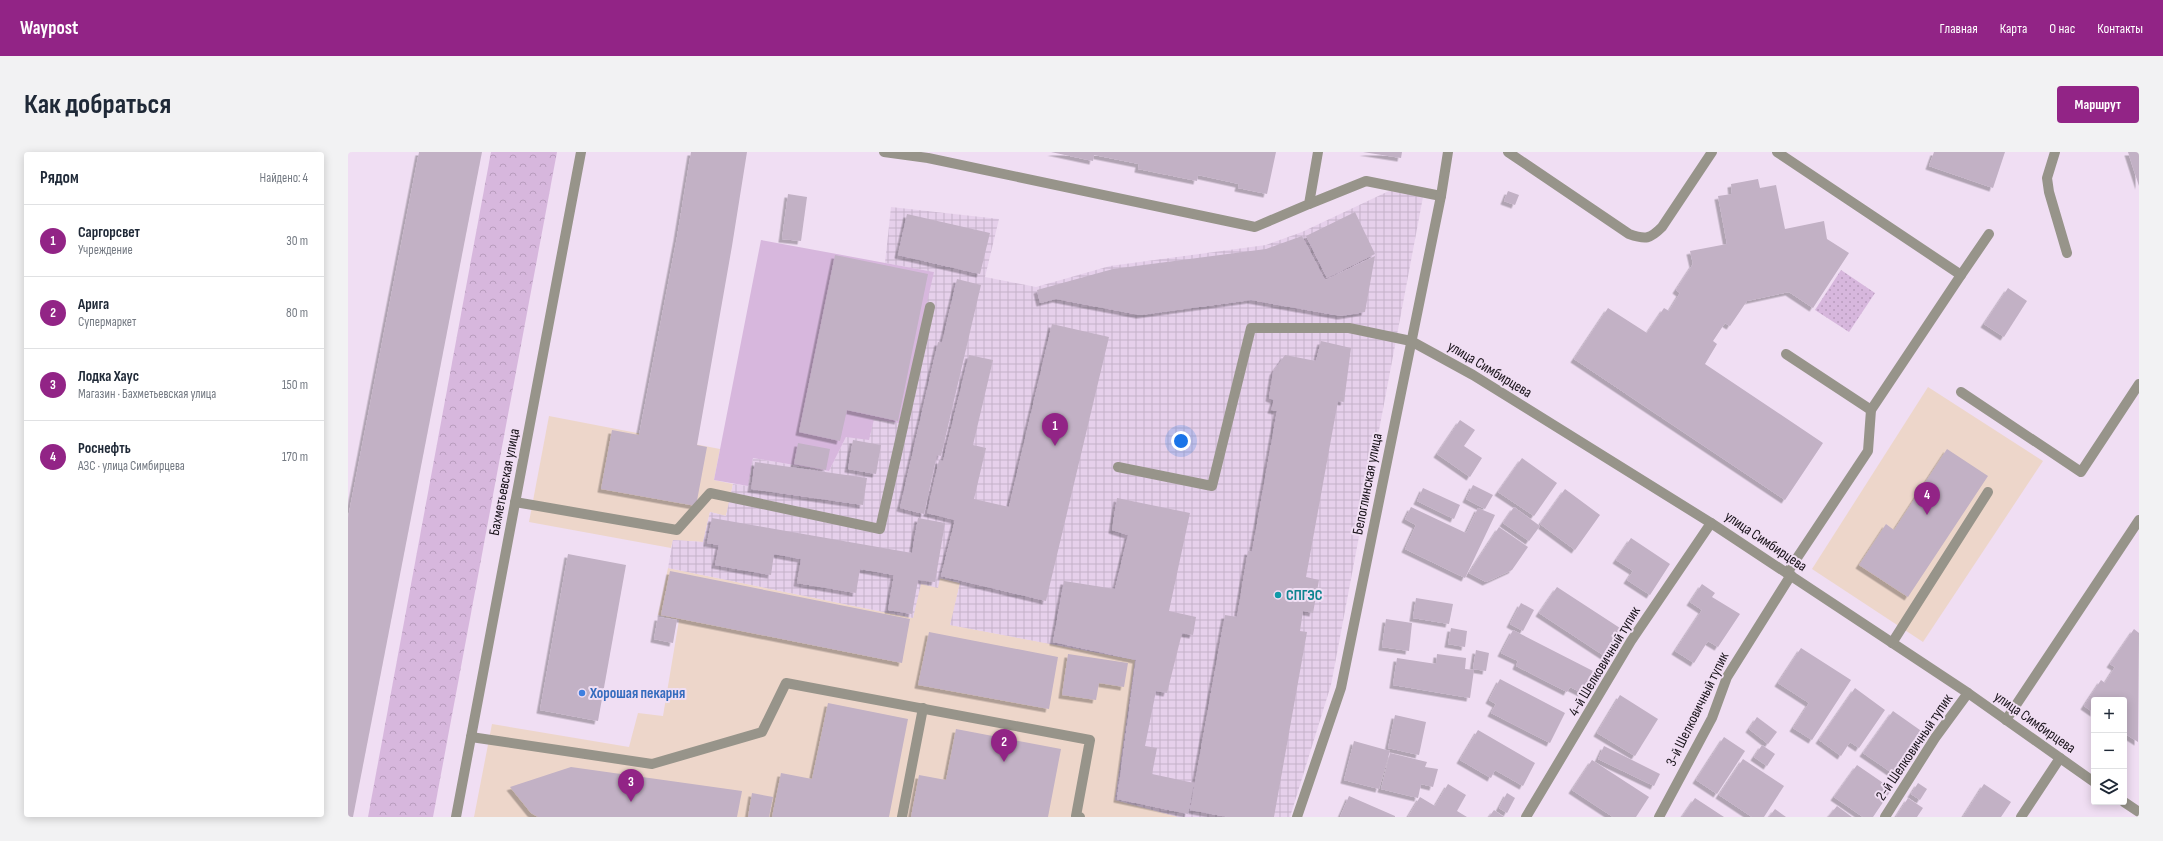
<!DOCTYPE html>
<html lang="ru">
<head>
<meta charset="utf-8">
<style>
	body { margin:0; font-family:"Sofia Sans Condensed",sans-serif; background:#f2f2f3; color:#1f2937 }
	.controls { position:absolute; right:12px; bottom:12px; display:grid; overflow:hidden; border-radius:4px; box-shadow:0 2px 10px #0003 }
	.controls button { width:36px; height:36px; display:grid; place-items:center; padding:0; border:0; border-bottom:1px solid #e0e1e3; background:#fff; color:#1f2937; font:20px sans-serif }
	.you { position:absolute; left:833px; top:289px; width:14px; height:14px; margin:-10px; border:3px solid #fff; border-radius:50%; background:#1a73e8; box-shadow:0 0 0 6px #1a73e833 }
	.badge { display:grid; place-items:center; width:26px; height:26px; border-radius:50%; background:#922486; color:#fff; font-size:13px; font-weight:700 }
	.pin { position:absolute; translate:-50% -33px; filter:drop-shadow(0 1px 2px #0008) }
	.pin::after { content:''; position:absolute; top:21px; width:14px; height:12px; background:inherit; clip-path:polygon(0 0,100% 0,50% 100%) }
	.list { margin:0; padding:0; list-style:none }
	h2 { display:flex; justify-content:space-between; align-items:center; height:52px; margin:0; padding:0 16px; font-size:17px }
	h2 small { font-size:13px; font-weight:400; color:#747a83 }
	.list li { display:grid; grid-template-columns:26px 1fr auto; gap:12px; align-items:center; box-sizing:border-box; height:72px; padding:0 16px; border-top:1px solid #e0e1e3 }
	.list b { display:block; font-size:15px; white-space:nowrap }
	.list p { margin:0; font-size:13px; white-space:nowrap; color:#747a83 }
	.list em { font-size:13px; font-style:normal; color:#747a83 }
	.icon { flex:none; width:22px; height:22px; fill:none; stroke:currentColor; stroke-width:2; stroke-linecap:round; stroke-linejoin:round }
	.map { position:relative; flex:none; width:1791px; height:665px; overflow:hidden; border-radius:4px }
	header { display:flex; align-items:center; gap:24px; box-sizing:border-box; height:56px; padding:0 20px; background:#922486; color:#fff }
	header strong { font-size:19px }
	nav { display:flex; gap:22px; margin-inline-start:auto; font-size:14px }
	.intro { display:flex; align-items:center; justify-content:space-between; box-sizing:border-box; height:96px; padding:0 24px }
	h1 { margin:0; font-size:28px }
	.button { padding:10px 18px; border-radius:4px; background:#922486; color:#fff; font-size:14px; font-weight:700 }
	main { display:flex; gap:24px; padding:0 24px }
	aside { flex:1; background:#fff; border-radius:4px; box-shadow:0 2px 10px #0003 }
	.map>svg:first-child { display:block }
	.commercial { fill:#edd6ca }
	.industrial { fill:url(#industrial-grid) }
	.grass { fill:#d7b7dd }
	.forest { fill:url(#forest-crowns) }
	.park { fill:url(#park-dots) }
	.building { fill:#c2b1c5; filter:url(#shadow) }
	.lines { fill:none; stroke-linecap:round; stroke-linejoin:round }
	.minor { stroke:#97948a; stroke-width:10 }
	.culture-dot { fill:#0f9aa8; stroke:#f0def3; stroke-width:1.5 }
	.shop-dot { fill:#3f7fe0; stroke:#f0def3; stroke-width:1.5 }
	.labels { text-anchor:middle; stroke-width:4; stroke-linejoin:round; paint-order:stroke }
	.street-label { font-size:15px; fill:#19131a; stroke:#f0def3 }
	.culture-label { font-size:15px; font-weight:bold; fill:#0d838f; stroke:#f0def3; text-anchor:start }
	.shop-label { font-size:15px; font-weight:bold; fill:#366cbe; stroke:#f0def3; text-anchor:start }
</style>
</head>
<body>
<header>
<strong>Waypost</strong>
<nav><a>Главная</a><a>Карта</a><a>О нас</a><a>Контакты</a></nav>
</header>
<div class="intro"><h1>Как добраться</h1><a class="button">Маршрут</a></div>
<main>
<aside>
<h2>Рядом<small>Найдено: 4</small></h2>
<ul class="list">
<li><span class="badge">1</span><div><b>Саргорсвет</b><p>Учреждение</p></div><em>30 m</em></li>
<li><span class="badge">2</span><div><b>Арига</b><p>Супермаркет</p></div><em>80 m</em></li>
<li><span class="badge">3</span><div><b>Лодка Хаус</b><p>Магазин · Бахметьевская улица</p></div><em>150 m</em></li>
<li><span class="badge">4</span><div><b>Роснефть</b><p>АЗС · улица Симбирцева</p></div><em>170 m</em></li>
</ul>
</aside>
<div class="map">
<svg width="1791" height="665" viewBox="0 0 1791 665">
	<defs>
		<pattern id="industrial-grid" width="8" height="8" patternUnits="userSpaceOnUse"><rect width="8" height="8" fill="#e6d0eb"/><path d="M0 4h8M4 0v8" fill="none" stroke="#c5b2c9"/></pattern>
		<pattern id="forest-crowns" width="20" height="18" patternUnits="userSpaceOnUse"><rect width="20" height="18" fill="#d7b7dd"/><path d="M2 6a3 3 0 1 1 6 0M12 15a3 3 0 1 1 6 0" fill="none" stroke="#b89cbd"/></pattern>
		<pattern id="park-dots" width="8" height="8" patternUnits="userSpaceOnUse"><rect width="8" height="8" fill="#d7b7dd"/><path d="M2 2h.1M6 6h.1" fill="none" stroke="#b89cbd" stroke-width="1.8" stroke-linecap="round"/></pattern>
		<filter id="shadow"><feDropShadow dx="-3.5" dy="3.5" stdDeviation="0" flood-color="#0004"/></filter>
	</defs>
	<rect width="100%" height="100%" fill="#f0def3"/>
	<!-- commercial -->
	<g class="commercial">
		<polygon points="1580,235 1695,309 1575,490 1464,417"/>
		<polygon points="201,264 372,297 366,328 385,332 378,364 362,360 355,390 325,388 323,396 181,370"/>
		<polygon points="320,416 565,466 572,432 591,426 612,431 603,473 788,508 767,648 831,665 126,665 144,572 281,595 290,561 315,564 331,468 310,463"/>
	</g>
	<!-- industrial -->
	<polygon class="industrial" points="1043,38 1075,45 983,533 942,665 831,665 767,648 787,508 602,473 612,431 592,426 590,436 573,432 565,466 320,416 325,388 355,390 362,360 378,364 385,332 400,334 405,306 481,319 498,285 525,267 586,120 537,111 543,55 651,67 637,125 688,135 762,114 918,93 954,80"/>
	<!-- grass -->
	<polygon class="grass" points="413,88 586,120 551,271 526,267 521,288 498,285 481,319 405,306 400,334 366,328"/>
	<!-- forest -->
	<polygon class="forest" points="143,0 209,0 85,665 20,665"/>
	<!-- park -->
	<polygon class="park" points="1493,118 1527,141 1501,180 1467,158"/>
	<!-- building -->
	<g class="building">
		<polygon points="71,0 134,0 5,665 0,665 0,366"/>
		<polygon points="343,0 399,0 384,94 349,293 359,295 348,354 253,337 264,278 291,283 329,85"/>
		<polygon points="703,0 928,0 919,42 890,36 891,32 850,23 849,29 790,17 791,12 746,3 745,9"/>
		<polygon points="1015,0 1054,0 1053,6"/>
		<polygon points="1586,0 1657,0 1645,36 1581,14"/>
		<polygon points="1780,0 1791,0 1791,34"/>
		<polygon points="1410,27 1412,36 1428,33 1437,77 1476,69 1479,87 1501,101 1465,156 1441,140 1399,149 1382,174 1377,171 1365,189 1369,192 1357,212 1475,291 1437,348 1226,207 1260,156 1299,181 1316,156 1321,159 1332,141 1328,138 1345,112 1342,99 1379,92 1370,44 1384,42 1383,32"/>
		<polygon points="1160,39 1171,43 1167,53 1156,49"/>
		<polygon points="440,42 459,45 453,89 434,87"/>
		<polygon points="1007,60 1027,102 979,126 958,84"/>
		<polygon points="559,62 642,81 632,122 550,103"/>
		<polygon points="954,84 977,128 1027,104 1017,160 993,164 903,148 792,163 708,147 692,151 689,138 765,117 918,97"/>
		<polygon points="487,103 580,122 550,269 499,258 492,289 451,280"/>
		<polygon points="609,127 633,133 593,304 589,303 576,362 552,356 590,190 594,191"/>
		<polygon points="1660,136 1679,149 1656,185 1636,172"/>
		<polygon points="704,172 761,185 698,449 593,424 607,368 579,361 591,308 595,309 621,203 645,208 625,293 638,296 626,347 661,355"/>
		<polygon points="973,189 1003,196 996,250 990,249 958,425 971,428 965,461 955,459 952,479 959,480 926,665 880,665 842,658 877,463 889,465 900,399 904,400 929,259 923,258 926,248 921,246 925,220 937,203 968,209"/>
		<polygon points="1112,268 1127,278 1116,294 1134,306 1122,325 1089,302"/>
		<polygon points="505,288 533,293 528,322 500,317"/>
		<polygon points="450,291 482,297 478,318 446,312"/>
		<polygon points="1599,297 1640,324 1560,445 1511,413 1538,372 1546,378"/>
		<polygon points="1174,306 1209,331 1186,364 1150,340"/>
		<polygon points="407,310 519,326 515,353 403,337"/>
		<polygon points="1125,333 1145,343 1137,357 1118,347"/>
		<polygon points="1075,336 1112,353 1106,367 1069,349"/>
		<polygon points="1217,337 1252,363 1227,398 1192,372"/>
		<polygon points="769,346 842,361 821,459 848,465 845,483 834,481 819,541 808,539 797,594 809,596 804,622 846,631 840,662 769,647 788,508 705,490 716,429 767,437 780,383 764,378"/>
		<polygon points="1063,355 1118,381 1130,356 1147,363 1117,426 1057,397 1068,373 1057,367"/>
		<polygon points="1166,355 1192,374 1181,389 1155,371"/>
		<polygon points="364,366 564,401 570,366 597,371 587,430 570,428 564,462 540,458 546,423 512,417 508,441 449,431 453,407 426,402 423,423 367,413 371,393 359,391"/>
		<polygon points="1151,375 1180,395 1164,418 1138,430 1121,421"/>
		<polygon points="1283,386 1322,412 1302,443 1279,428 1285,419 1268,408"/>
		<polygon points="220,402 278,413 250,569 192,558"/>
		<polygon points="322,419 562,467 554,511 313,463"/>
		<polygon points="1354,432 1367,441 1364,445 1392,462 1370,495 1360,489 1346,511 1327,499 1354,458 1342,450"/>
		<polygon points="1209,435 1275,478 1258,505 1191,461"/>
		<polygon points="1068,446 1105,452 1101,472 1065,466"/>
		<polygon points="1173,451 1186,458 1175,479 1162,472"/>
		<polygon points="310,465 329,468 325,491 306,487"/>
		<polygon points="1038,467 1064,471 1061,499 1034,495"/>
		<polygon points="1103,476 1119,479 1117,495 1100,492"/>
		<polygon points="1786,477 1791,481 1790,590 1776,581 1776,548 1746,548 1746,561 1736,554 1753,528 1757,531 1767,515 1762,512"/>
		<polygon points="1165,478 1245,519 1234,541 1222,535 1219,540 1168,514 1170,509 1153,501"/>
		<polygon points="581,480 710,505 701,557 570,533"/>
		<polygon points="1453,496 1503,528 1464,588 1445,576 1461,551 1430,531"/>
		<polygon points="1128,498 1141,501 1138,519 1125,517"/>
		<polygon points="720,502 780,511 776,535 751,531 748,548 714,543"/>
		<polygon points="1089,502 1118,506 1117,517 1126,518 1122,546 1045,533 1049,506 1088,512"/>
		<polygon points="1152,527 1217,561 1202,591 1143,561 1148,552 1141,548"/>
		<polygon points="1507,536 1537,558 1511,596 1502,590 1493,604 1471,588"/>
		<polygon points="1272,543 1310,567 1287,604 1249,581"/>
		<polygon points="480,551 560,567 541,665 424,665 433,621 464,627"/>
		<polygon points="1545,559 1579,583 1550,625 1515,601"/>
		<polygon points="1047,563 1078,570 1071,603 1040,596"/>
		<polygon points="1409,565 1429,580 1420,592 1401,577"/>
		<polygon points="608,577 713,597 700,665 563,665 571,623 598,628"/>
		<polygon points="1130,578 1187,611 1175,634 1147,618 1143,626 1112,608"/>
		<polygon points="1376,585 1397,599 1369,642 1348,628"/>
		<polygon points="1006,589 1042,599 1031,637 996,628"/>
		<polygon points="1414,593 1427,602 1419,614 1406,605"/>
		<polygon points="1256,594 1312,622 1306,634 1250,607"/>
		<polygon points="1042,601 1079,610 1077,615 1090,617 1085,635 1073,632 1070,646 1033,637"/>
		<polygon points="1395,607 1436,634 1416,665 1404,665 1371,643"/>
		<polygon points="1244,608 1301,645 1288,665 1265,665 1224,638"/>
		<polygon points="1509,613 1544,637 1525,665 1515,665 1486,645"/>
		<polygon points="223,615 394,639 389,665 190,665 183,661 162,635"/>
		<polygon points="1570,631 1579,637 1572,648 1563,642"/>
		<polygon points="1100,632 1118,643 1109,659 1119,665 1060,665 1072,645 1087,654"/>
		<polygon points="1636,632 1663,650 1653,665 1615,665"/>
		<polygon points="404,641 425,645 421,665 400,665"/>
		<polygon points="1159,641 1167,646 1159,661 1151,656"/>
		<polygon points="1001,644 1047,664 1047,665 992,665"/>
		<polygon points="1347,646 1376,665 1334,665"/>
		<polygon points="1560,646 1575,656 1569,665 1548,665"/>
		<polygon points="1489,654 1504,665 1480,665"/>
		<polygon points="1427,657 1438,665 1421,665"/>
		<polygon points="1146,658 1156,665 1141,665"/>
	</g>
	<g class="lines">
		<!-- minor -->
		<g class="minor">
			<polyline points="536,0 580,6 907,75 961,52 970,0"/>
			<path d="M1160 0 1281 82C1298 88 1302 87 1314 75L1364 0"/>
			<polyline points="1429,0 1613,123 1523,258 1520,299 1439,421"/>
			<polyline points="1707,0 1699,26 1701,40 1719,101"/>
			<polyline points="961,52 1018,29 1093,44"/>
			<polyline points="1613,123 1641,82"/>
			<polyline points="1438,202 1523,258"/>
			<polyline points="1613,240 1733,320 1791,232"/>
			<polyline points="770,315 864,334 903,176 1001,176 1063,189 1125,223 1363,371 1620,541 1746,630"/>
			<polyline points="167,350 329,378 362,341 532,377 582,155"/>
			<polyline points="1544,491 1640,340"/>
			<polyline points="1658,568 1791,368"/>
			<polyline points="123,585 304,612 414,580 438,531 742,588 728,664 732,665"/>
			<polyline points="1776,650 1791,660"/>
			<polyline points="108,665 233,0"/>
			<polyline points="554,665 575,556"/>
			<polyline points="949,665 993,536 1093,44 1100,0"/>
			<polyline points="1178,665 1283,489 1363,371"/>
			<polyline points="1311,665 1364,566 1379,525 1443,423"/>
			<polyline points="1537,665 1587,586 1620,541"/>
			<polyline points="1673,665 1712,606"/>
		</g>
	</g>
	<!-- markers -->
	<circle class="culture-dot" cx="930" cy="443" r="4"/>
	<circle class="shop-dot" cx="234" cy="541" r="4"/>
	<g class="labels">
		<!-- street labels -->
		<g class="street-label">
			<text transform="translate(1142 217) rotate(31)" y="5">улица Симбирцева</text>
			<text transform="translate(156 330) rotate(-79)" y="5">Бахметьевская улица</text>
			<text transform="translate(1019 332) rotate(-79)" y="5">Белоглинская улица</text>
			<text transform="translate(1418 389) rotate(34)" y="5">улица Симбирцева</text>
			<text transform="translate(1256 509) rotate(-59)" y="5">4-й Шелковичный тупик</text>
			<text transform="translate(1349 557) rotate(-64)" y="5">3-й Шелковичный тупик</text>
			<text transform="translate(1687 570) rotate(35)" y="5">улица Симбирцева</text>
			<text transform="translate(1566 595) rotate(-56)" y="5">2-й Шелковичный тупик</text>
		</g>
		<!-- culture labels -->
		<g class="culture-label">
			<text x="938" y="448">СПГЭС</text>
		</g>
		<!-- shop labels -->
		<g class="shop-label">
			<text x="242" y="546">Хорошая пекарня</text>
		</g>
	</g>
</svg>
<div class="controls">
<button>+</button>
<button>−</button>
<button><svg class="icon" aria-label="layers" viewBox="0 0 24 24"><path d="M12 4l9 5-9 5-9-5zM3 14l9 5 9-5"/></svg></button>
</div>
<div class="you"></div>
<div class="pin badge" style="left:707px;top:294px">1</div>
<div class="pin badge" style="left:656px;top:610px">2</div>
<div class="pin badge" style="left:283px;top:650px">3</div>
<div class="pin badge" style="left:1579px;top:363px">4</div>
</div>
</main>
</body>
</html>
